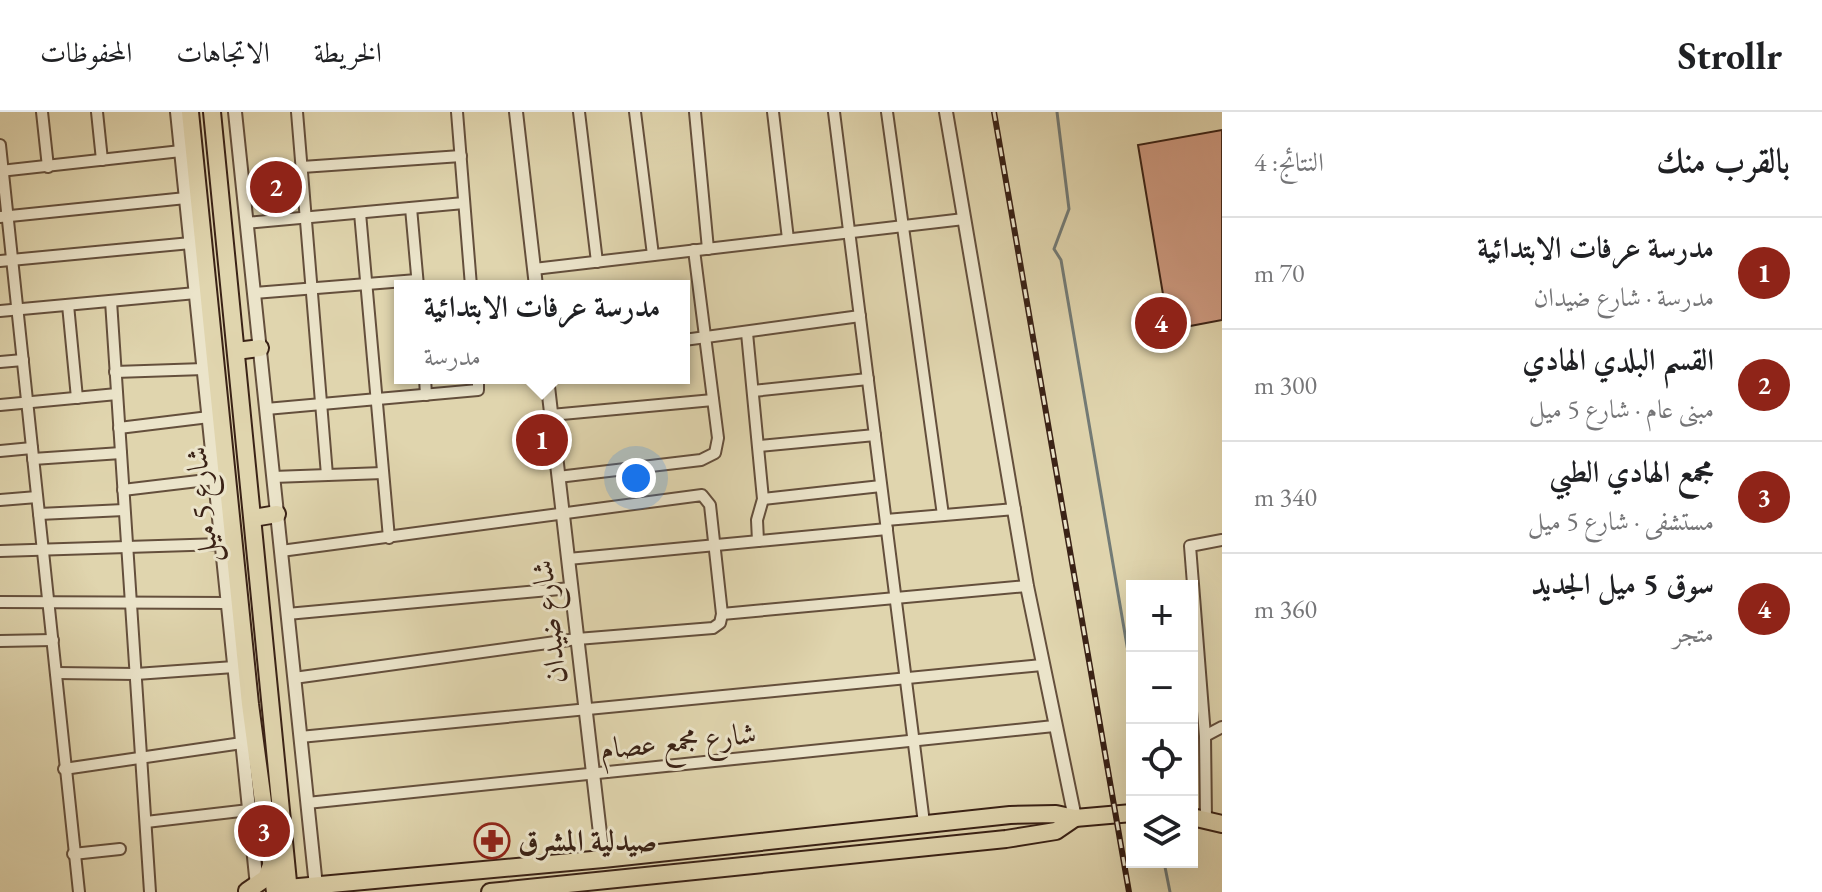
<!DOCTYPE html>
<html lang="ar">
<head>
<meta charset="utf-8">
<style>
	body { margin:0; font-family:"EB Garamond",Amiri,serif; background:#f2f2f2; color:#202124; direction:rtl }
	.controls { position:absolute; right:24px; bottom:24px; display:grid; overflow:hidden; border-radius:0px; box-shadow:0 8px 32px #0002 }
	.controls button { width:72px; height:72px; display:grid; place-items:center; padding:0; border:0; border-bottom:2px solid #e0e0e0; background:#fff; color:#202124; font:40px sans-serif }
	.you { position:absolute; left:636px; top:366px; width:28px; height:28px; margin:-20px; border:6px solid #fff; border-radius:50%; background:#1a73e8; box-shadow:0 0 0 12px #1a73e833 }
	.badge { display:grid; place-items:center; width:52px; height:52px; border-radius:50%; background:#8f2418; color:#fff; font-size:26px; font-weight:700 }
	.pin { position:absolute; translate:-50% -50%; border:4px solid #fff; box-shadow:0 2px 8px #0006 }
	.popup { position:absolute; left:394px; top:168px; width:296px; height:104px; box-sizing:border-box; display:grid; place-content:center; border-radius:0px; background:#fff; filter:drop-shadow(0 2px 6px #0005); font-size:26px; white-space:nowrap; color:#757577 }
	.popup b { font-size:30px; color:#202124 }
	.popup::after { content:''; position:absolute; left:50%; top:100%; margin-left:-16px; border:16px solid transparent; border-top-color:#fff }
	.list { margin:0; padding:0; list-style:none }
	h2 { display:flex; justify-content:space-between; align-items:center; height:104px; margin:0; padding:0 32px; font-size:34px }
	h2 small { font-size:26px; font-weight:400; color:#757577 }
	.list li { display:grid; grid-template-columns:52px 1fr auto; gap:24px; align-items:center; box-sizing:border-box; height:112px; padding:0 32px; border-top:2px solid #e0e0e0 }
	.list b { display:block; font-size:30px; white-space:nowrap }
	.list p { margin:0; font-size:26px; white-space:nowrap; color:#757577 }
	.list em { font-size:26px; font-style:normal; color:#757577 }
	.icon { flex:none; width:44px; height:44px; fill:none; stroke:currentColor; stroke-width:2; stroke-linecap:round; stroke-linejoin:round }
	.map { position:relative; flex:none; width:1222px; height:780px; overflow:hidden; direction:ltr }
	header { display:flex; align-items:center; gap:48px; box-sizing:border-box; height:112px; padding:0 40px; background:#fff; border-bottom:2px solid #e0e0e0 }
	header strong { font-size:38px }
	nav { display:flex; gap:44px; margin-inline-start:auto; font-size:28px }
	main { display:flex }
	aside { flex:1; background:#fff }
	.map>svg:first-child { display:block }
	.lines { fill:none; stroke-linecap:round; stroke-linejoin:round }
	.stream { stroke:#737b76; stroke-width:3 }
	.building { fill:#cf9b82; stroke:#3a2216; stroke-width:2 }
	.minor-casing { stroke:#644f3c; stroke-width:14 }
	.tertiary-casing { stroke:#644f3c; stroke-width:16 }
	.primary-casing { stroke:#3a2216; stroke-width:20 }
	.minor { stroke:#ebe4ca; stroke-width:10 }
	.tertiary { stroke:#ebe4ca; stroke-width:12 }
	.primary { stroke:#e0d5ae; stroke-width:16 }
	.rail-casing { stroke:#3a2216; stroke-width:6 }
	.rail { stroke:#ebe4ca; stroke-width:3; stroke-dasharray:9; stroke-linecap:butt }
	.labels { text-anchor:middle; stroke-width:6; stroke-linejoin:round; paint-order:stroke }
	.street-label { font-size:30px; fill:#3a2216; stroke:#ebe4ca }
	.poi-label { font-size:30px; font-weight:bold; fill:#3a2216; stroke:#ebe4ca; text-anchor:start }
</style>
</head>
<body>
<header>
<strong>Strollr</strong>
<nav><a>الخريطة</a><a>الاتجاهات</a><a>المحفوظات</a></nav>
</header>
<main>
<aside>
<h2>بالقرب منك<small>النتائج: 4</small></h2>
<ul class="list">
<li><span class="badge">1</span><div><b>مدرسة عرفات الابتدائية</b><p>مدرسة · شارع ضيدان</p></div><em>70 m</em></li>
<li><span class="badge">2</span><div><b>القسم البلدي الهادي</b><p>مبنى عام · شارع 5 ميل</p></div><em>300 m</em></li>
<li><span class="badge">3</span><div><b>مجمع الهادي الطبي</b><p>مستشفى · شارع 5 ميل</p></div><em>340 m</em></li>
<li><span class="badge">4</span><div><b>سوق 5 ميل الجديد</b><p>متجر</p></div><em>360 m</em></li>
</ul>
</aside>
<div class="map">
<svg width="1222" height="780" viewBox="0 0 1222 780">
	<rect width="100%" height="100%" fill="#e0d5ae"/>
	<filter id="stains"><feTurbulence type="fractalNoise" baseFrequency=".0025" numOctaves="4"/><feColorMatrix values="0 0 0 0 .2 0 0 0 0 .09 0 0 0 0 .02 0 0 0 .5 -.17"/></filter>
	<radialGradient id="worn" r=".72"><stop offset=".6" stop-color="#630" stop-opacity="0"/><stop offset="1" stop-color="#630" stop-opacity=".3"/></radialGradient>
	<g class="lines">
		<!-- stream -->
		<g class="stream">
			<polyline points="1057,0 1069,97 1054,137 1061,148 1132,563"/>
			<polyline points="1164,750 1170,780"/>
		</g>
	</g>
	<!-- building -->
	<g class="building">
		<polygon points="1222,18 1222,208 1169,218 1138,33"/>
		<polygon points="292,53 294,96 259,98 257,55"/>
	</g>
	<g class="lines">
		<defs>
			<g id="minor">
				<polyline points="42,0 48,55"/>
				<polyline points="97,0 102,48"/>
				<polyline points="297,0 327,363"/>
				<polyline points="457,0 471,174"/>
				<polyline points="579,0 597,150"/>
				<polyline points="635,0 653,143"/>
				<polyline points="695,0 708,137"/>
				<polyline points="773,0 788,127"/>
				<polyline points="834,0 924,711"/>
				<polyline points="887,0 943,403"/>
				<polyline points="0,33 79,780"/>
				<polyline points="302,55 461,44"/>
				<polyline points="0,59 181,39"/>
				<polyline points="411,96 418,174"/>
				<polyline points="360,101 389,426"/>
				<polyline points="0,105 186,86"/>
				<polyline points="246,111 464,91"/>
				<polyline points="0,149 191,131"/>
				<polyline points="534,157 964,107"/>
				<polyline points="254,181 417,168"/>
				<polyline points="111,189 150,780"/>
				<polyline points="68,193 77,286"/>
				<polyline points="0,199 196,181"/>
				<polyline points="747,221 763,387 757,408 758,429"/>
				<polyline points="684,228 860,204"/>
				<polyline points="0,250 23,248"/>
				<polyline points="115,260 204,257"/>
				<polyline points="425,266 426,283"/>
				<polyline points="753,279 868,267"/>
				<polyline points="0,293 117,282"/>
				<polyline points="266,297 478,278 478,266"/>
				<polyline points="551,303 713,288"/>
				<polyline points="119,316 209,305"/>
				<polyline points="760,334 875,323"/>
				<polyline points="0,339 32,336"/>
				<polyline points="33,347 121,341"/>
				<polyline points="273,365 383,361"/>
				<polyline points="558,365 701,348 715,341 718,326 694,138"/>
				<polyline points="123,378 215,367"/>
				<polyline points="763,387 881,374"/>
				<polyline points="0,388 37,385"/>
				<polyline points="39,402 124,398"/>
				<polyline points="886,408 1015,397"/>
				<polyline points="0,439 222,432"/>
				<polyline points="281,439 702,383 710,393 722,502 720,511 713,516 577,527 294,566"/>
				<polyline points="568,447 887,417"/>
				<polyline points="0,490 228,491"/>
				<polyline points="287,502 571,476"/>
				<polyline points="722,502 1027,474"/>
				<polyline points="0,529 53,528"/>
				<polyline points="56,561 136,562 234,555"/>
				<polyline points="1205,624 1222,615"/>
				<polyline points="300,625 1042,553"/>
				<polyline points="64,657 242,631"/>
				<polyline points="307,691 1054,614"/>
				<polyline points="1206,708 1205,624 1190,434 1222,428"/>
				<polyline points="146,710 249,698"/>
				<polyline points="73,742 120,737"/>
			</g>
			<g id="tertiary">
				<polyline points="177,0 257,774"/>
				<polyline points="235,0 316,774"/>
				<polyline points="516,0 536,174"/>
				<polyline points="946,0 1027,474 1075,706"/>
				<polyline points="547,266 603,747"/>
			</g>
			<g id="primary">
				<polyline points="190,0 250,592 275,780"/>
				<polyline points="212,0 289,780"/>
				<polyline points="236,239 260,236"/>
				<polyline points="253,406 277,402"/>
				<polyline points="1192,705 1222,712"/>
				<polyline points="288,776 603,747 1010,703 1056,702 1075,706 1132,701"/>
				<polyline points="247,779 266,766 272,751"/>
				<polyline points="490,780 1006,727 1056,719 1075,706"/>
			</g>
		</defs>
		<!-- minor casing -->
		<use href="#minor" class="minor-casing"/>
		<!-- tertiary casing -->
		<use href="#tertiary" class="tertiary-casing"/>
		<!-- primary casing -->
		<use href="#primary" class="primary-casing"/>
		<!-- minor -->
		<use href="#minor" class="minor"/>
		<!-- tertiary -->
		<use href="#tertiary" class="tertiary"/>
		<!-- primary -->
		<use href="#primary" class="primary"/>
		<defs>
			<polyline id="rail" points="994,0 1129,780"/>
		</defs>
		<!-- rail casing -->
		<use href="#rail" class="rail-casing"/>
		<!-- rail -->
		<use href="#rail" class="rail"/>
	</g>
	<!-- icons -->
	<defs>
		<symbol id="pharmacy-ring" viewBox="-11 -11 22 22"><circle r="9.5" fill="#ebe4ca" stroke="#8f2418" stroke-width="1.5"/><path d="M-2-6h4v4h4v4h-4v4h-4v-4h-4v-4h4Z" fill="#8f2418"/></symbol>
	</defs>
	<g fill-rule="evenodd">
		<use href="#pharmacy-ring" x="472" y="709" width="40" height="40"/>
	</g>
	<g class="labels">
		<!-- street labels -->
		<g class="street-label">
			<text transform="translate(202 393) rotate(-96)" y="10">شارع 5 ميل</text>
			<text transform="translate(549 510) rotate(-97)" y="10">شارع ضيدان</text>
			<text transform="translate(678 629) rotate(-6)" y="10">شارع مجمع عصام</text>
		</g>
		<!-- poi labels -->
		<g class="poi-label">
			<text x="518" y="739">صيدلية المشرق</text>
		</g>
	</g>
	<rect width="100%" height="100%" filter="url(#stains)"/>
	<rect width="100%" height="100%" fill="url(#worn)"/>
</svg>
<div class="controls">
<button>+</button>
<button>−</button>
<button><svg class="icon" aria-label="locate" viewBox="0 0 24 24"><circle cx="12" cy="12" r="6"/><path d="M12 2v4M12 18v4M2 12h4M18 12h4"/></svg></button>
<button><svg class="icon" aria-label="layers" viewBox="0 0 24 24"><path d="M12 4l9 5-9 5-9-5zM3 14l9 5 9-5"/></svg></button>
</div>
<div class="you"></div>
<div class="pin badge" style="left:542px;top:328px">1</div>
<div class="popup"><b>مدرسة عرفات الابتدائية</b>مدرسة</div>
<div class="pin badge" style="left:276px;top:75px">2</div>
<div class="pin badge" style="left:264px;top:719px">3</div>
<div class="pin badge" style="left:1161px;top:211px">4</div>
</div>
</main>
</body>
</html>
